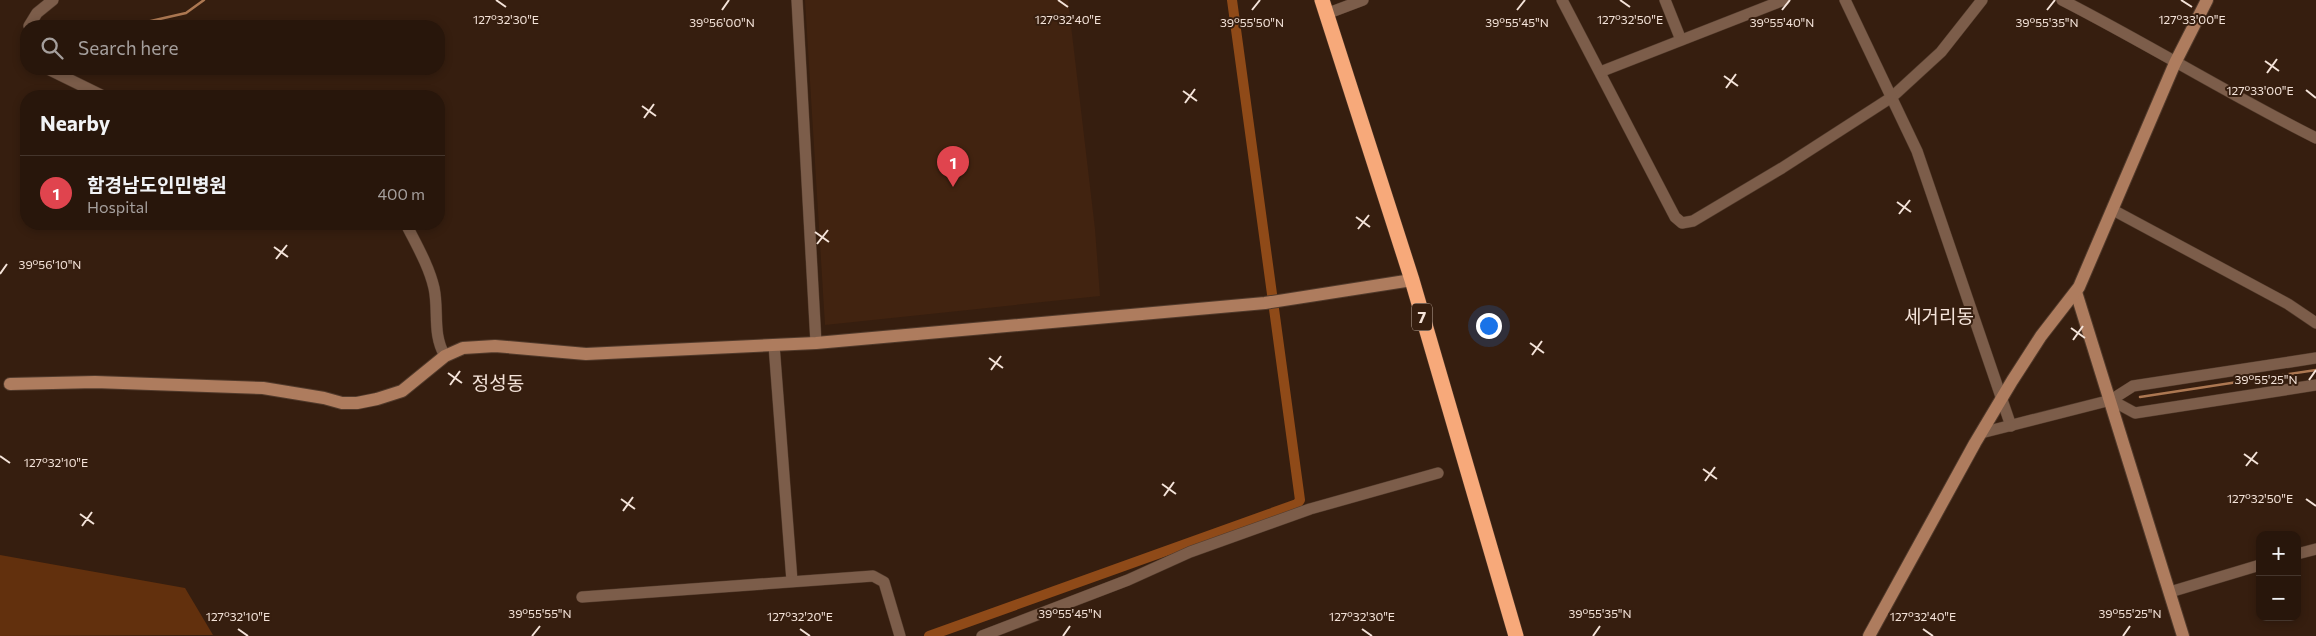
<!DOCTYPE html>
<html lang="en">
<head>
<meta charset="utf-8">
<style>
	body { margin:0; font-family:Commissioner,"Noto Sans KR",sans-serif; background:#342319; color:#f1f3f6 }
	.controls { position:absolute; right:15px; bottom:15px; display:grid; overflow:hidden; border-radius:10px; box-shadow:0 2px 8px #0003 }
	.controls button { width:45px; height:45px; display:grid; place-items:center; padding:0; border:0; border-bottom:1px solid #44352c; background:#28160b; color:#f1f3f6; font:25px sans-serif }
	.you { position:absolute; left:1488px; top:325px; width:18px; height:18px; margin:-12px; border:4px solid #fff; border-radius:50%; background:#1a73e8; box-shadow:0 0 0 8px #1a73e833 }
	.badge { display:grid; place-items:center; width:32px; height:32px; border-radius:50%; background:#70c1f4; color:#fff; font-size:16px; font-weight:700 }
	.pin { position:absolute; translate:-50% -41px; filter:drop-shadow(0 1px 2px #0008) }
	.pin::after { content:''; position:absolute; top:26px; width:18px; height:15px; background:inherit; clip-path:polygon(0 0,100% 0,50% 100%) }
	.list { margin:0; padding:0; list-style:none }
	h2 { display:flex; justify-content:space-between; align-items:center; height:65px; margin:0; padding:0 20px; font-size:21px }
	h2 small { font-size:16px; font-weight:400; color:#a59f9d }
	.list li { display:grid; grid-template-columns:32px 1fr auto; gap:15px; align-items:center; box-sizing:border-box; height:75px; padding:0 20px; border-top:1px solid #44352c }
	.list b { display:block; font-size:19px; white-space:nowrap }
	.list p { margin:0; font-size:16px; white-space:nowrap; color:#a59f9d }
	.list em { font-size:16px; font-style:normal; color:#a59f9d }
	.icon { flex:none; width:28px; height:28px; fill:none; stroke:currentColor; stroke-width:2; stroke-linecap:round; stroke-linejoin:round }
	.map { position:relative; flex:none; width:2316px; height:636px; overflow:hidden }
	.search { position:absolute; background:#28160b; box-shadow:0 2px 8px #0003; left:20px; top:20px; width:425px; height:55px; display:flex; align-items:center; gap:12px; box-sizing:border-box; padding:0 18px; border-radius:20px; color:#a59f9d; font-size:19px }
	.panel { position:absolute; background:#28160b; box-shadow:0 2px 8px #0003; left:20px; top:90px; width:425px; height:140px; border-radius:20px }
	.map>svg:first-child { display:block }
	.built { fill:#412310 }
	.green { fill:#62300d }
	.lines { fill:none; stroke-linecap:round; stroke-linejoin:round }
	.stream { stroke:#ad7852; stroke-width:2.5 }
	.canal { stroke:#8f4a18; stroke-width:10 }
	.street-casing { stroke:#513a2b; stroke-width:12 }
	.secondary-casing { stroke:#513a2b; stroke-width:14 }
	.highway-casing { stroke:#513a2b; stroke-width:16 }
	.street { stroke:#7c5d4a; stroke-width:11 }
	.secondary { stroke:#ae7c5e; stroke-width:12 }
	.highway { stroke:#f7a97a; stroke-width:15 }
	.ticks { fill:none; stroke:#f4e3d9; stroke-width:2 }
	.labels { text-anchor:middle; stroke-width:4; stroke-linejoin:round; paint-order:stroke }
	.shield { fill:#361e0f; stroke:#bba89c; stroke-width:1 }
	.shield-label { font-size:16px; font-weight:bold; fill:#f4e3d9 }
	.neighbourhood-label { font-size:19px; fill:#f4e3d9; stroke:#361e0f }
	.ticks-label { font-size:12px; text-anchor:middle; fill:#f4e3d9; stroke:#361e0f; stroke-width:4; stroke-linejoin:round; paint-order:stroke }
</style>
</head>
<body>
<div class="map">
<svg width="2316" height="636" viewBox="0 0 2316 636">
	<rect width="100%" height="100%" fill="#361e0f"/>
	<!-- built -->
	<polygon class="built" points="805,0 1068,0 1095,229 1100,296 825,325"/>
	<!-- green -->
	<polygon class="green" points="0,555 185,588 213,635 0,636"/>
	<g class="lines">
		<!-- stream -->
		<g class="stream">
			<polyline points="142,23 186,13 204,0"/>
			<polyline points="2140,397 2316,370"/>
		</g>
		<!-- canal -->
		<polyline class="canal" points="929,636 1297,504 1300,500 1232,0"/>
		<defs>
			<g id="street">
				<polyline points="797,0 816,343"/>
				<polyline points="1562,0 1675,217 1682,223 1693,221 1782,168 1892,97 1941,52 1982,0"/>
				<polyline points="1665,0 1681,40"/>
				<polyline points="1845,0 1917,151 2011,426"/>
				<path d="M2062 0C2148 44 2230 95 2316 138"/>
				<polyline points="1326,14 1363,0"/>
				<polyline points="29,26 37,13 53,0"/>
				<polyline points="48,69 103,96"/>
				<polyline points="1600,72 1784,0"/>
				<polyline points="2113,210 2288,304 2316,323"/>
				<path d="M406 224C416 244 429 266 434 288 439 311 432 334 445 356"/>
				<polyline points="774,345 792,581"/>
				<polyline points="2111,400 2135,413 2316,385"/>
				<polyline points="1981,433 2111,400 2133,386 2316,358"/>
				<polyline points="2297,554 2316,549"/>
				<polyline points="2170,592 2260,565"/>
				<polyline points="582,597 873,576 884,582 900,636"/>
				<polyline points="982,636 1128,580 1190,552 1310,509 1438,473"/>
			</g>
			<g id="secondary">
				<polyline points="2076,292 2183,636"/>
				<polyline points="10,384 95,382 263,388 324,398 342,403 357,403 377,399 402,391 445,356 463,348 495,346 586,354 816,343 1265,303 1412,280"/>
				<polyline points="1869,636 1975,443 2012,381 2041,336 2079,287 2175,63 2207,0"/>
			</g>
			<polyline id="highway" points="1322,0 1412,280 1516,636"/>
		</defs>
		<!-- street casing -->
		<use href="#street" class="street-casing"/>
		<!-- secondary casing -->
		<use href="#secondary" class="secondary-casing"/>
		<!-- highway casing -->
		<use href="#highway" class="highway-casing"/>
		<!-- street -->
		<use href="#street" class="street"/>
		<!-- secondary -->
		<use href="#secondary" class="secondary"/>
		<!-- highway -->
		<use href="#highway" class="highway"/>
	</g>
	<!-- ticks -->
	<path class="ticks" d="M496 0 506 7M1058 0 1068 7M1620 0 1630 7M2181 0 2192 7M722 10 729 0M1252 10 1260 0M1517 10 1525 0M1782 10 1790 0M2047 10 2055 0M2265 61 2279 71M2267 73 2277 59M1724 76 1738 86M1726 88 1736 74M2306 90 2316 98M1183 91 1197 101M1185 103 1195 89M642 106 656 116M644 118 654 104M1897 202 1911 212M1899 214 1910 200M1356 217 1370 227M1358 229 1369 215M815 232 829 242M817 244 828 230M274 247 288 257M276 259 287 245M0 274 7 264M2071 328 2085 338M2073 340 2083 326M1530 343 1544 353M1532 355 1542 341M989 358 1003 368M991 370 1001 356M448 373 462 383M2309 380 2316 370M450 385 460 371M2244 454 2258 464M0 456 10 463M2246 466 2257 452M1703 469 1717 479M1705 481 1715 467M1162 484 1176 494M1164 496 1174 482M621 499 635 509M2306 499 2316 506M623 511 633 497M80 514 94 524M82 526 92 512M238 629 248 636M800 629 810 636M1362 629 1372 636M1923 629 1933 636M532 636 540 626M1063 636 1070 626M1593 636 1600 626M2123 636 2130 626"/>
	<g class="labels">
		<!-- shield labels -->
		<rect class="shield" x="1412" y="303.5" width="20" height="27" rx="4"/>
		<g class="shield-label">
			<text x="1422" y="323">7</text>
		</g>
		<!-- neighbourhood labels -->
		<g class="neighbourhood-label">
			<text x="1939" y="323">세거리동</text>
			<text x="498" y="390">정성동</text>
		</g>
	</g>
	<g class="ticks-label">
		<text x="1068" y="24">127°32'40"E</text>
		<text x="1630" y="24">127°32'50"E</text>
		<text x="506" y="24">127°32'30"E</text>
		<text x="2192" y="24">127°33'00"E</text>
		<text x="1252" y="27">39°55'50"N</text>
		<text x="1517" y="27">39°55'45"N</text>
		<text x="722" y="27">39°56'00"N</text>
		<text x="1782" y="27">39°55'40"N</text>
		<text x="2047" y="27">39°55'35"N</text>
		<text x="2260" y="95">127°33'00"E</text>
		<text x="50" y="269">39°56'10"N</text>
		<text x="2266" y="384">39°55'25"N</text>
		<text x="56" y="467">127°32'10"E</text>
		<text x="2260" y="503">127°32'50"E</text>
		<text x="540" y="618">39°55'55"N</text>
		<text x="1070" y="618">39°55'45"N</text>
		<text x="1600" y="618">39°55'35"N</text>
		<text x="2130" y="618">39°55'25"N</text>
		<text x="238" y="621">127°32'10"E</text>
		<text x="800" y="621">127°32'20"E</text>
		<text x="1362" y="621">127°32'30"E</text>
		<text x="1923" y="621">127°32'40"E</text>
	</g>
</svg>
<div class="controls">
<button>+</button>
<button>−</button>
</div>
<div class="you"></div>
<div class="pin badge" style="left:953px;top:187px;background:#e0444e">1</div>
<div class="search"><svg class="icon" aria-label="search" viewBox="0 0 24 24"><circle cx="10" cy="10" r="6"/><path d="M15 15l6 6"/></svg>Search here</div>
<section class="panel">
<h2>Nearby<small></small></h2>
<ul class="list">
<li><span class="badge" style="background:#e0444e">1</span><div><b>함경남도인민병원</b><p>Hospital</p></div><em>400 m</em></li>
</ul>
</section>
</div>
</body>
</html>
